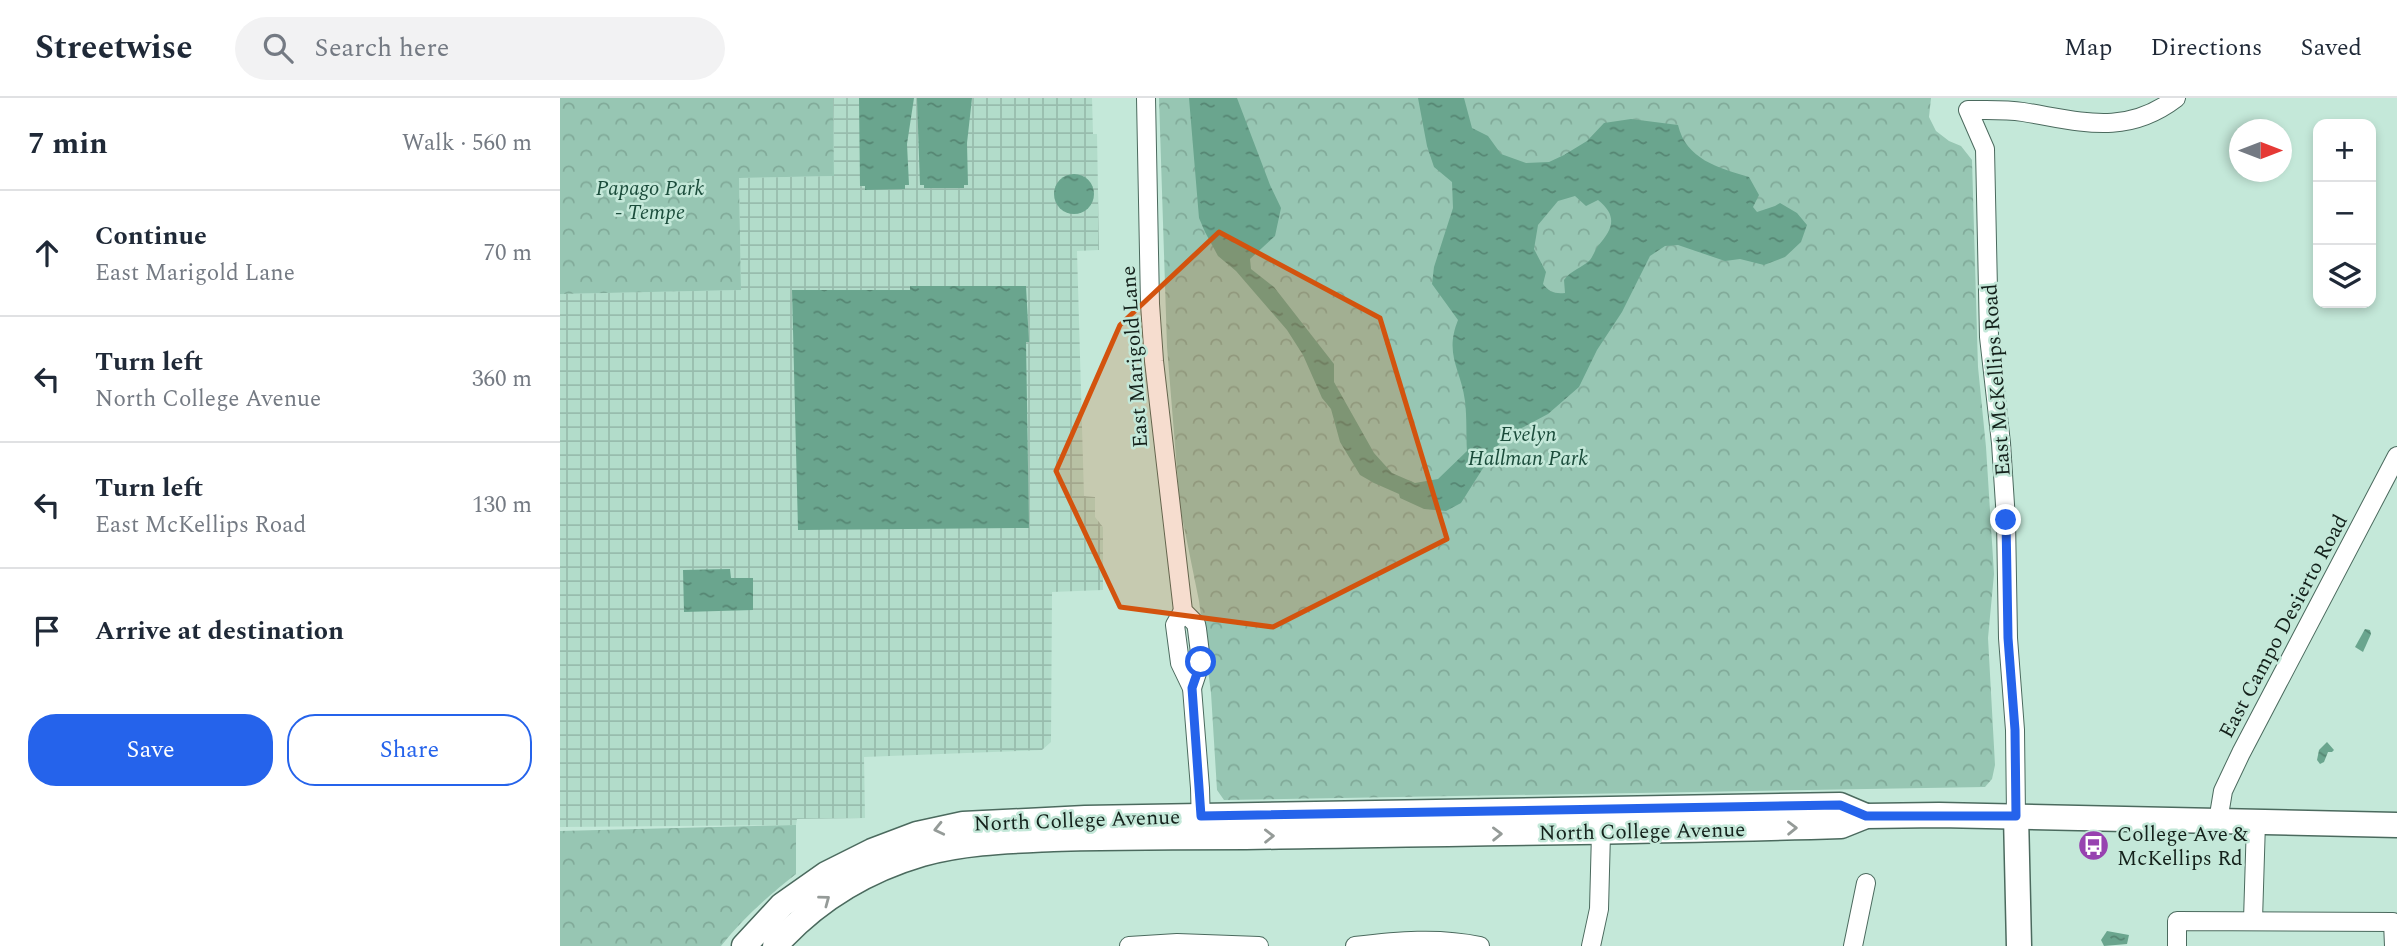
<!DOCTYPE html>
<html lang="en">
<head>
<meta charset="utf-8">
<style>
	body { margin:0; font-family:Spectral,serif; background:#f2f2f3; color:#1f2937 }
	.controls { position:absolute; right:21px; top:21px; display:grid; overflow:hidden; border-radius:14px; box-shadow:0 4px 10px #0003 }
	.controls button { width:63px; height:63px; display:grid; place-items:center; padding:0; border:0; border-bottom:2px solid #e0e1e3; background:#fff; color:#1f2937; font:35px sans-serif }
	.compass { position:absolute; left:1669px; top:21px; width:63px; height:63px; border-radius:50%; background:#fff; box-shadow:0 4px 10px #0003; rotate:90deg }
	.stop { position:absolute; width:21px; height:21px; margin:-16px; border:5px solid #2563eb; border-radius:50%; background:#fff }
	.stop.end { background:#2563eb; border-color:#fff; box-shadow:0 2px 7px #0008 }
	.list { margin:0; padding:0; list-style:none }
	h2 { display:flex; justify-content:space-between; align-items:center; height:91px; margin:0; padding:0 28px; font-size:30px }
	h2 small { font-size:23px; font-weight:400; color:#747a83 }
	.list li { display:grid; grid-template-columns:46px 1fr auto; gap:21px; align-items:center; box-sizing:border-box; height:126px; padding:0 28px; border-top:2px solid #e0e1e3 }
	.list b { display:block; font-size:26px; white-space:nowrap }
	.list p { margin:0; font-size:23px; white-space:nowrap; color:#747a83 }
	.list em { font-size:23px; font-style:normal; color:#747a83 }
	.actions { display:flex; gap:14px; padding:21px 28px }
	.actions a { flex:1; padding:16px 0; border:2px solid #2563eb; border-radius:28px; text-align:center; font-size:24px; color:#2563eb }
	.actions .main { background:#2563eb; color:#fff }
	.icon { flex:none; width:38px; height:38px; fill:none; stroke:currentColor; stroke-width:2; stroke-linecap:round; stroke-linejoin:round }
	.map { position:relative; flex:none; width:1837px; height:848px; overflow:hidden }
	header { display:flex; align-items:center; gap:42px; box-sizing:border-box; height:98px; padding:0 35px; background:#fff; border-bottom:2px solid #e0e1e3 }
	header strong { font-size:33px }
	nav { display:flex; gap:38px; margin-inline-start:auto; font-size:24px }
	.search { width:490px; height:63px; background:#f2f2f3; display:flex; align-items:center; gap:18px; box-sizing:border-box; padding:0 24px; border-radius:38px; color:#747a83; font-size:26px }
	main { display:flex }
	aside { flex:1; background:#fff }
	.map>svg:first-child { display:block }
	.industrial { fill:url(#industrial-grid) }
	.forest { fill:url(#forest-crowns) }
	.water { fill:url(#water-ripples); fill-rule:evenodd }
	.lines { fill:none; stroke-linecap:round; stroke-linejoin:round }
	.street-casing { stroke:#4b6a5e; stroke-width:20 }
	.secondary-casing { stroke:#4b6a5e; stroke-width:27 }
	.street { stroke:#fff; stroke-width:18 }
	.secondary { stroke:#fff; stroke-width:24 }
	.oneway { stroke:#959b98 }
	.route { stroke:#2563eb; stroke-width:9 }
	.marked { fill:#d3530e; fill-opacity:0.2; stroke:#d3530e; stroke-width:5; stroke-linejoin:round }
	.labels { text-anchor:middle; stroke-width:5; stroke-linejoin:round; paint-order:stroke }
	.park-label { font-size:21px; font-style:italic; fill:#1b4c3b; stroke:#c4e8d9 }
	.street-label { font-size:21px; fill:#14211b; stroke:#c4e8d9 }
	.poi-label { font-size:21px; fill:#14211b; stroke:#c4e8d9; text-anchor:start }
</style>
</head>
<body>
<header>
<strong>Streetwise</strong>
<div class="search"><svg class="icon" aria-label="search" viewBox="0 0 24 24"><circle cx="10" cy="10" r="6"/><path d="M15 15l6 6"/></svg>Search here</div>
<nav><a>Map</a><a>Directions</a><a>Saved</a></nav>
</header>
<main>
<aside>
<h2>7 min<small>Walk · 560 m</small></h2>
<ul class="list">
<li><svg class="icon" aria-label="ahead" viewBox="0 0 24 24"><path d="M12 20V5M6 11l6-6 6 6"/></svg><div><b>Continue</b><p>East Marigold Lane</p></div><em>70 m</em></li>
<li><svg class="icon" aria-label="left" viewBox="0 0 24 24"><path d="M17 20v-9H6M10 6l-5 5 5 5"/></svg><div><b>Turn left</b><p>North College Avenue</p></div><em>360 m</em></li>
<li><svg class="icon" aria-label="left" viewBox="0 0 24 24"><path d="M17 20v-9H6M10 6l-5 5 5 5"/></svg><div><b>Turn left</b><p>East McKellips Road</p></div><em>130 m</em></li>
<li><svg class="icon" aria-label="arrive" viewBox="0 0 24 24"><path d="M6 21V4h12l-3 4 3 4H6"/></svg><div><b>Arrive at destination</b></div></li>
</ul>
<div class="actions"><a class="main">Save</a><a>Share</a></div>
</aside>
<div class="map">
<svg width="1837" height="848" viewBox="0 0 1837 848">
	<defs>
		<pattern id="industrial-grid" width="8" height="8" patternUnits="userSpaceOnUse" patternTransform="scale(1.75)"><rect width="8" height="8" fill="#b2dcca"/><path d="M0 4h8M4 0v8" fill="none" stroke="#98bcad"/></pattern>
		<pattern id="forest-crowns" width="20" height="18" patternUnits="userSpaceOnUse" patternTransform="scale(1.75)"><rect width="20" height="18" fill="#97c6b3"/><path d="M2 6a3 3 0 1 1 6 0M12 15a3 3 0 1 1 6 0" fill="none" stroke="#81aa99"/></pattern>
		<pattern id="water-ripples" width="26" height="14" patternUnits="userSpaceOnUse" patternTransform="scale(1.75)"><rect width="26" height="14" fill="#6aa58e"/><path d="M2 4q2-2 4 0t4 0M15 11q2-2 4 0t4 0" fill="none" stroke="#568673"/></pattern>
	</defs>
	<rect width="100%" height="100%" fill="#c4e8d9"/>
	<!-- industrial -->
	<polygon class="industrial" points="273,0 532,0 533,36 537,36 539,152 517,153 524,398 535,399 535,419 543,429 543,492 492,494 491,644 482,652 304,659 305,720 237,721 236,727 0,729 0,196 181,192 179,80 274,78"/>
	<!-- forest -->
	<g class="forest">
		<polygon points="0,0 273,0 274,78 179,80 181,192 0,196"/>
		<polygon points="599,0 1371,0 1369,19 1376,33 1389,43 1401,48 1412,62 1418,269 1426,349 1434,476 1428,540 1435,667 1432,681 1425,689 664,702 657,692 651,595 639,503 620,409 607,249"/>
		<path d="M236 727V776C208 798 183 820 161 848H0V733Z"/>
	</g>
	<!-- water -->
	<g class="water">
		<polygon points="299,0 354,0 347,46 349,87 345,87 345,91 305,92 305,88 300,88"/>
		<polygon points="357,0 412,0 407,45 408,87 404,87 404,90 364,90 364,87 360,87"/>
		<path d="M629 0H677L710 87 721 110 715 138 690 161 691 171 714 189 774 266V284L814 355 832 375 855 385 878 381 907 353C906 337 907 320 905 303 901 271 884 257 898 222L872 186 874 169 893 110 892 84 874 69 867 48 858 0H904L912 30 928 38 941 56 966 65 989 64 1004 57 1027 43 1044 25 1071 21 1118 27C1126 61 1158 70 1189 79L1199 97 1193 109 1197 114 1215 108 1220 105 1237 115 1247 127 1241 144 1225 159 1204 167 1180 161 1165 163 1118 147 1105 148 1090 158 1062 214 1037 252 1019 289 988 316 956 333 937 348 901 405 886 413 864 411 840 400 839 396 814 385 800 377 780 344 771 311 762 300 743 257 727 232 676 173 658 158 645 134 639 120ZM1015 98 1026 108 1038 102C1058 118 1053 131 1038 148 1035 152 1033 158 1030 162 1022 170 1011 172 1004 182L1005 195C995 196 989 194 983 186L986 174 974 151 978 127 998 103Z"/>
		<circle cx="514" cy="96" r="20"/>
		<polygon points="350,188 466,188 469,244 466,244 469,430 238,432 232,192 350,192"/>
		<polygon points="170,471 171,480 193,480 193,512 124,514 123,472"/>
		<polygon points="1805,531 1810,532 1811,536 1803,554 1795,549"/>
		<polygon points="1767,644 1774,652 1772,654 1768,654 1764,664 1760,666 1757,662 1759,652"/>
		<polygon points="1547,833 1569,837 1567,846 1544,848 1541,842"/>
	</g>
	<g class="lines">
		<defs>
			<g id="street">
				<polyline points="586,0 590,206 594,263 623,513 636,526 637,531 641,563 632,590"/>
				<polyline points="623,513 615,527 620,565 632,590 640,690 641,729"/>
				<path d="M1456 717 1455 632 1448 540 1446 422 1441 345 1429 239 1425 51 1408 12C1427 12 1445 11 1463 14 1520 23 1565 39 1616 0"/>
				<polyline points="1658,723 1663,693 1681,655 1837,358"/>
				<polyline points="1693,822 1696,724"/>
				<polyline points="569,848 617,845 699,848"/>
				<path d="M795 848C837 843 878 839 920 848"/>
				<polyline points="1031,848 1039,811 1041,735"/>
				<polyline points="1293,848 1306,785"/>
				<polyline points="1617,848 1617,823 1833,824 1834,848"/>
			</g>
			<g id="secondary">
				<polyline points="1456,717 1459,848"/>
				<polyline points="184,848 222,807 266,776 312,753 357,736 403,726 525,720 1280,707 1306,718"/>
				<path d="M215 848C255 803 304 773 362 756 405 744 450 743 493 741 558 739 622 739 686 739 885 736 1083 734 1281 728L1306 718 1379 717 1837 727"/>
			</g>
		</defs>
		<!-- street casing -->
		<use href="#street" class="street-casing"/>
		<!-- secondary casing -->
		<use href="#secondary" class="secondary-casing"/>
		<!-- street -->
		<use href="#street" class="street"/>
		<!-- secondary -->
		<use href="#secondary" class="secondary"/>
	</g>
	<!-- one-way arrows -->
	<defs><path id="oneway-chevron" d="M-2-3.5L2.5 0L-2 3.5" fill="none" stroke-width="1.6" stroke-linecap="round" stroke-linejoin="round" transform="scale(1.75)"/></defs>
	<g class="oneway">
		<use href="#oneway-chevron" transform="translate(1232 730) rotate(-1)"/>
		<use href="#oneway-chevron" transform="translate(379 731) rotate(167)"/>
		<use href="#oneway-chevron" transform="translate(937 736) rotate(-1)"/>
		<use href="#oneway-chevron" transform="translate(709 738) rotate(-1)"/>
		<use href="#oneway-chevron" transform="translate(265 802) rotate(-37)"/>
	</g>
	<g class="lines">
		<!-- route -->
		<polyline class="route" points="641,564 632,590 641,718 1280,707 1306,718 1456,718 1455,632 1448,540 1446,422"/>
	</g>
	<!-- marked area -->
	<path class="marked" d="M659 134 820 220 887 441 713 529 560 509 496 373 560 227Z"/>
	<!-- icons -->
	<defs>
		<symbol id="bus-disc" viewBox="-11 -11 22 22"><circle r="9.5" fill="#9742b0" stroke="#c4e8d9"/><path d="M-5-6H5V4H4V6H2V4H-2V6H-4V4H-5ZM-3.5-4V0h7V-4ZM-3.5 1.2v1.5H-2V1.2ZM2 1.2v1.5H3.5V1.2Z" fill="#fff"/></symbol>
	</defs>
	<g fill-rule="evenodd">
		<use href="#bus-disc" x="1516" y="730" width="35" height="35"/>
	</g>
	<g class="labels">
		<!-- park labels -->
		<g class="park-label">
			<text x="90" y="97">Papago Park<tspan x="90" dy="24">- Tempe</tspan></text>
			<text x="968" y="343">Evelyn<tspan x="968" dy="24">Hallman Park</tspan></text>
		</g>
		<!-- street labels -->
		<g class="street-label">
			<text transform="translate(574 259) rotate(-94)" y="7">East Marigold Lane</text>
			<text transform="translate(1436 282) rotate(-94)" y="7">East McKellips Road</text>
			<text transform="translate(1723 528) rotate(-62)" y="7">East Campo Desierto Road</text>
			<text transform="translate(517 722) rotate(-2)" y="7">North College Avenue</text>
			<text transform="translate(1082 733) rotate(-1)" y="7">North College Avenue</text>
		</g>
		<!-- poi labels -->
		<g class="poi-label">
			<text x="1557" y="743">College Ave &amp;<tspan x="1557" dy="24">McKellips Rd</tspan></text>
		</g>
	</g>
</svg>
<div class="controls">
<button>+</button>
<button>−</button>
<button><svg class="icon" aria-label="layers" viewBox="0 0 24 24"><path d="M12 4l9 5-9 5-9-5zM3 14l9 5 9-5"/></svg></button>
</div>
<svg class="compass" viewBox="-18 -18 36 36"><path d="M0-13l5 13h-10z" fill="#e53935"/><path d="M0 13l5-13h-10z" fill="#747a83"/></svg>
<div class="stop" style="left:641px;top:564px"></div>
<div class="stop end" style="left:1446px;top:422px"></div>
</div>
</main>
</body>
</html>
